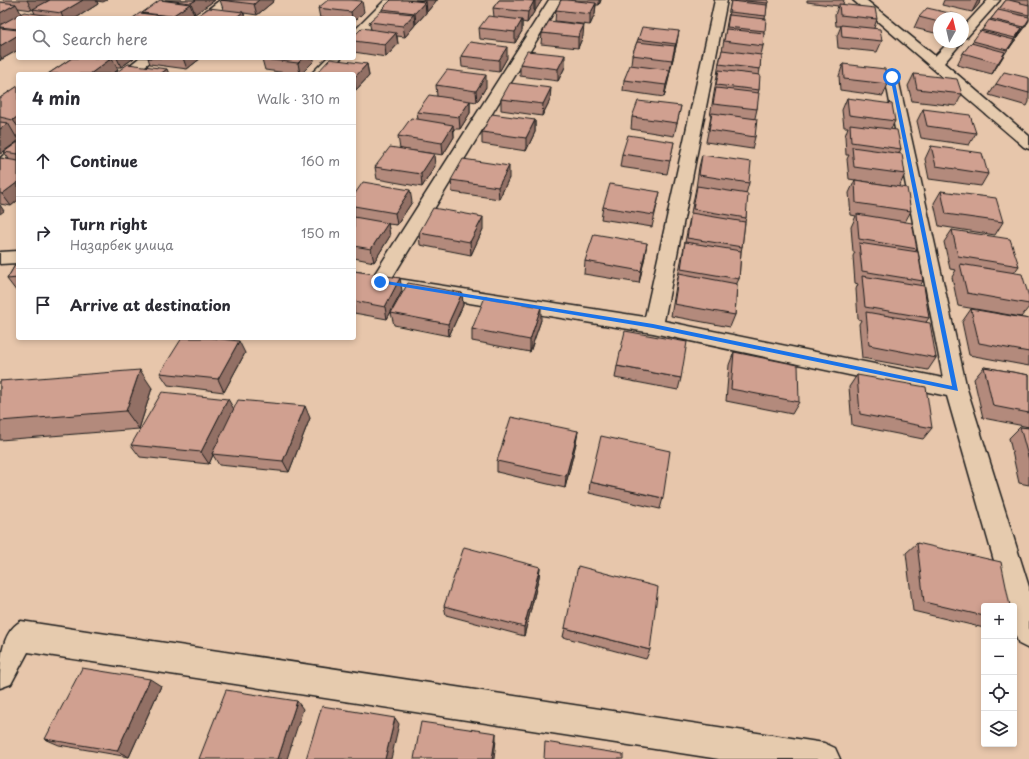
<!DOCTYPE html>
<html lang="en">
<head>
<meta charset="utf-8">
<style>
	body { margin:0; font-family:"Playpen Sans",sans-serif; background:#f7f7f7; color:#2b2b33 }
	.controls { position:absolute; right:12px; bottom:12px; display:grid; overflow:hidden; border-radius:4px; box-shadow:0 2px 6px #0003 }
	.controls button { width:36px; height:36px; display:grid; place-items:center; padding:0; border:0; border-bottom:1px solid #e1e1e2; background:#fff; color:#2b2b33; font:20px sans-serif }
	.compass { position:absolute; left:933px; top:12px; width:36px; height:36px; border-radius:50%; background:#fff; box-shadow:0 2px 6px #0003; rotate:8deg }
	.stop { position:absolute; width:12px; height:12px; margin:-9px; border:3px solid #1a73e8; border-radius:50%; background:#fff }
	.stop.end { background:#1a73e8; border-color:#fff; box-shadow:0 1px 4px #0008 }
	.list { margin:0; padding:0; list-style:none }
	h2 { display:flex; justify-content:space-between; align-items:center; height:52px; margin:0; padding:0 16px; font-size:17px }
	h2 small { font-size:13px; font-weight:400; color:#7c7c81 }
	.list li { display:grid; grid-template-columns:26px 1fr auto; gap:12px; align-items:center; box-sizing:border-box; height:72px; padding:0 16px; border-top:1px solid #e1e1e2 }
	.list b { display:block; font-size:15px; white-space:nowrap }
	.list p { margin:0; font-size:13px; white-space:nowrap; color:#7c7c81 }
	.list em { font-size:13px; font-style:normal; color:#7c7c81 }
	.icon { flex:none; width:22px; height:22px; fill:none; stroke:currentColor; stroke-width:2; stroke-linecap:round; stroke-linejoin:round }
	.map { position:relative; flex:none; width:1029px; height:759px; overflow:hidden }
	.search { position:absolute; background:#fff; box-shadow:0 2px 6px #0003; left:16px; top:16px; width:340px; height:44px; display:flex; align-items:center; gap:10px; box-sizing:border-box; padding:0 14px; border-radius:4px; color:#7c7c81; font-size:15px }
	.panel { position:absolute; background:#fff; box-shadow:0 2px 6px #0003; left:16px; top:72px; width:340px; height:268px; border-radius:4px }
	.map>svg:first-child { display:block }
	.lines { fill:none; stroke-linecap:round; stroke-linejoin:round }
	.street-casing { stroke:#1c1c1c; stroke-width:3 }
	.street { fill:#e6cbae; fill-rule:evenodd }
	.wall { fill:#b38a7c; stroke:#1c1c1c; fill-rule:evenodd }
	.shaded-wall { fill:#927065; stroke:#1c1c1c }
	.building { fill:#d0a090; stroke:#1c1c1c }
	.route { fill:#1a73e8 }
</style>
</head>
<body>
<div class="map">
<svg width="1029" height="759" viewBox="0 0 1029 759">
	<rect width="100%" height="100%" fill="#e7c6ab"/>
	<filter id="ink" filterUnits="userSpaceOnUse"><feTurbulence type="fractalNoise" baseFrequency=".025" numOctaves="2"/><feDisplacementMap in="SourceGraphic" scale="8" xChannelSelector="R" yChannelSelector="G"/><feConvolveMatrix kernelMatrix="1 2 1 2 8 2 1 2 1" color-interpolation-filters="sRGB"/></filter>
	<g filter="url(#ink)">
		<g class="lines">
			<defs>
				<g id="street">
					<polygon points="220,0 234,0 211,18 197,18"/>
					<polygon points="385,0 398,0 358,41 354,42 354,31"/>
					<polygon points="549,0 561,0 392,278 645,317 715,0 727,0 664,321 943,378 885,77 887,74 897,74 967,389 1029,587 1029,649 1019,644 1014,632 1014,606 1007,606 947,396 653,333 354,284 354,272 374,275"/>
					<polygon points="853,0 866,0 935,56 949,42 962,42 944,63 1029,136 1029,149 1024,147"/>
					<polygon points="988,0 1000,0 967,37 963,38 963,27"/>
					<polygon points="139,58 155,58 135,74 119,74"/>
					<polygon points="327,58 341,58 326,74 311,74"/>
					<polygon points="18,147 18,159 6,168 0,170 0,158 12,149"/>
					<polygon points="18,251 18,263 0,264 0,252"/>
					<path d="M21 621 824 743 835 748 840 759H719L28 652 11 684 0 688C0 663 0 633 21 621Z"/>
				</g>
			</defs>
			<!-- street casing -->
			<use href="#street" class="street-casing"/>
			<!-- street -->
			<use href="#street" class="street"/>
		</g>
		<!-- wall -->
		<g class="wall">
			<path d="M3 0H107L103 2 97 1 98 4 76 18H18V50L2 59H0L1 60 0 61V2L4 3ZM18 8 32 10 33 9 35 14H21Z"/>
			<polygon points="162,0 215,0 195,14 194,14 194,15 189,18 133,18 142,14 142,13"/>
			<polygon points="220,0 274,1 257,15 244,13 245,18 194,18 223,9"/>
			<polygon points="391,0 438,0 436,0 436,1 427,12 426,12 426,13 416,24 415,24 415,25 405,37 397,36 398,44 386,57 354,52 354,36 371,29 369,22 382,11 382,9"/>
			<polygon points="499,0 542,0 535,11 534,11 534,12 527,23 522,22 522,31 515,43 480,39 479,28 494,17 493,8"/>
			<polygon points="561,0 601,0 599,5 596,5 595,14 590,25 555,21 556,10"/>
			<polygon points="731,0 768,0 765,19 763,46 761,55 760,69 759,75 759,90 758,93 757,109 755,118 755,137 752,149 706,142 711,116 710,116 717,76 719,62 722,51"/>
			<polygon points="807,0 844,0 843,4 877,19 874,28 882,41 877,52 838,48 837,36 841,26 836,26 835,15 838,6 807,2"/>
			<polygon points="944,0 980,0 979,4 972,12 942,5"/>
			<polygon points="1006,0 1029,0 1029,21 1017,38 1008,49 992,74 957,65 963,53 982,30"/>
			<polygon points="318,8 364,12 354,22 354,18 320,18"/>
			<polygon points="958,15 957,18 939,18 939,34 914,28 919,17"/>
			<polygon points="542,33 583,36 578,48 541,44"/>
			<polygon points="638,39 677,42 664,97 623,91 624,80 631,65 632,55"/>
			<polygon points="461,56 507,58 499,72 462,67"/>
			<polygon points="72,58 134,58 121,67 116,67 118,70 112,74 48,74"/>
			<polygon points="148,58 201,58 187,69 150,64"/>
			<polygon points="262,59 314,61 301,74 294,74 265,70"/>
			<polygon points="367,64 369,76 356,90 354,90 354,74 316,74"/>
			<polygon points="520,64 565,67 558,81 520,76"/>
			<polygon points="843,64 888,84 883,96 840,90 839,76"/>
			<polygon points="914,74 962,94 956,106 912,101 908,86"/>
			<polygon points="1029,78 1029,102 1027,106 989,95 996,84"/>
			<polygon points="436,85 486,87 477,102 470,101 470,113 460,129 454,129 454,137 443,155 400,149 398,136 418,119 417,112 437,96"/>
			<polygon points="18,86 18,136 16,136 18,140 18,141 0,154 0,98"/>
			<polygon points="847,98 895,121 891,129 901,149 899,153 905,174 899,187 849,179 847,159 849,155 846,155 845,136 848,127 844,127 842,110"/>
			<polygon points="501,99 550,100 542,116 501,110"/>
			<polygon points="681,106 674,136 631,129 632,117"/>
			<polygon points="923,109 976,133 969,145 921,138 917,121"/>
			<polygon points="535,120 535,132 526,151 482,144 482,132"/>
			<polygon points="18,142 18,200 11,206 0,204 0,158 9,159 4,152"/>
			<polygon points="674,142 667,174 620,167 622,154"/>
			<polygon points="931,146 988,174 981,186 929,179 925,159"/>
			<polygon points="702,155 749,183 746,194 746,218 745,222 742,247 741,252 739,279 737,283 735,315 730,327 671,316 676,286 696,188 699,167"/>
			<polygon points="435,166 422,187 377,179 375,167"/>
			<polygon points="509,178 499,199 452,192 451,180"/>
			<polygon points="855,180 911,211 905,222 917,249 915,252 923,281 920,286 929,318 926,322 936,358 928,370 862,358 859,324 861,320 858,319 856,289 858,284 855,283 853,256 855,252 853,252 851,227 856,216 851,215 849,193"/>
			<polygon points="941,191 1003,222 995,235 939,226 934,203"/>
			<polygon points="660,192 652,227 601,219 603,207"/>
			<polygon points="354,195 412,202 397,225 388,224 390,236 374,262 354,258"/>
			<polygon points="483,229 471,255 420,245 419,233"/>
			<polygon points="952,230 1019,266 1014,273 1029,297 1029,307 1021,317 958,306 952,277 956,270 950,269 944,242"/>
			<polygon points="645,256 639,283 584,274 585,261"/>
			<polygon points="18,260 18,292 17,292 7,279"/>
			<polygon points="354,271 402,291 387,319 354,313"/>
			<polygon points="462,293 463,305 449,336 394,325 391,313"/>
			<polygon points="971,309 1029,319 1029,366 969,355 962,322"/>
			<polygon points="541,320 530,352 472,341 472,329"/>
			<polygon points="734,352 799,402 792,414 726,401 729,365"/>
			<polygon points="245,353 224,392 168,385 160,373"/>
			<polygon points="617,366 681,378 678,390 615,378"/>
			<polygon points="984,367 1029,375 1029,427 983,418 974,379"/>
			<polygon points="857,375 932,428 923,439 852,425 849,387"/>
			<polygon points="0,381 152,388 139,429 0,440"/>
			<polygon points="234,408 310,418 289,472 219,465 213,455 209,464 140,457 131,445"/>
			<polygon points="1020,427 1029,428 1029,485 1019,483 1009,438"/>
			<polygon points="578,431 576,443 565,488 497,472 497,461"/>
			<polygon points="590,482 663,498 660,509 589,493"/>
			<polygon points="917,543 984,606 984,628 913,611 906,553"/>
			<polygon points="540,567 539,577 524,636 446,615 444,606"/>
			<polygon points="565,628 650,650 646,659 563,637"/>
			<polygon points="161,686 129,757 59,745 45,739"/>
		</g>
		<!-- shaded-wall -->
		<g class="shaded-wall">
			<polygon points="27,0 50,0 32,10"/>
			<polygon points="83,0 96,0 98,4 76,18 63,18 61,13"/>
			<polygon points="196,0 215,0 195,14 191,3"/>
			<polygon points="259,0 274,0 274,1 257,15 254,4"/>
			<polygon points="427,0 436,0 436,1 427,12 426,1"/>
			<polygon points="535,0 542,0 535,11"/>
			<polygon points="599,0 601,0 599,5"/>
			<polygon points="978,0 980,0 979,4 972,12"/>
			<polygon points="362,1 364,12 354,22 354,18 352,18 351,12"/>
			<polygon points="534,1 534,12 527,23 528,12"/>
			<polygon points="425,2 426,13 416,24 415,13"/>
			<polygon points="596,3 595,14 590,25 590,14"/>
			<polygon points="16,4 22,15 0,26 0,13"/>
			<polygon points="190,4 194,15 189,18 173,18 172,16"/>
			<polygon points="243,12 245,18 235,18"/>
			<polygon points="414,14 415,25 405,37 403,26"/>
			<polygon points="1029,19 1024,29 1017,38 1024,27"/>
			<polygon points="522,20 522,31 515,43 515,32"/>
			<polygon points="584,25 583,36 578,48 578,37"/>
			<polygon points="1022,28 1016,39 1009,49 1015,38"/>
			<polygon points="679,31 677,42 670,71 672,60"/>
			<polygon points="396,33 398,44 386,57 385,45"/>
			<polygon points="18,35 18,50 2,59 0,55 0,46"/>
			<polygon points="507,47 507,58 499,72 499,60"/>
			<polygon points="1005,52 999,63 992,74 998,63"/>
			<polygon points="565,55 565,67 558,81 558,69"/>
			<polygon points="112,58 118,70 112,74 90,74"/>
			<polygon points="117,58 134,58 121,67"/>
			<polygon points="183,58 201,58 187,69"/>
			<polygon points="303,58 314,58 314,61 301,74 300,74 298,63"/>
			<polygon points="367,64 369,76 356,90 354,78"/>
			<polygon points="167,69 169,74 160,74"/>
			<polygon points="670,70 668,82 664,97 666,85"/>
			<polygon points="486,75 486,87 477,102 476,91"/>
			<polygon points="551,88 550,100 542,116 543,104"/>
			<polygon points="470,101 470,113 460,129 459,117"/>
			<polygon points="18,116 18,127 13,120"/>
			<polygon points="535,120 535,132 526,151 526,138"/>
			<polygon points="8,123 18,140 18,141 0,154 0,129"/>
			<polygon points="453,125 454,137 443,155 442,143"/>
			<polygon points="434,154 435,166 422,187 421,174"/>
			<polygon points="509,166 509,178 499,199 498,187"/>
			<polygon points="18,182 18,200 11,206 2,194"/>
			<polygon points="410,190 412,202 397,225 395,213"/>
			<polygon points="0,205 4,211 0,214"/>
			<polygon points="483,217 483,229 471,255 470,242"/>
			<polygon points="388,223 390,236 374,262 371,249"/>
			<polygon points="647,243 645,256 639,283 641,271"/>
			<polygon points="400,278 402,291 387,319 385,307"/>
			<polygon points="462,293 463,305 449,336 448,324"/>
			<polygon points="541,307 541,320 530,352 530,340"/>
			<polygon points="239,341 245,353 224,392 218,379"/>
			<polygon points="140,370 152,388 139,429 126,411"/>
			<polygon points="228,399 235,411 212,454 213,455 209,464 201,452"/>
			<polygon points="305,406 310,418 289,472 283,461"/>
			<polygon points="578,431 576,443 565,488 566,476"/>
			<polygon points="540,567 539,577 524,636 524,627"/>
			<polygon points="150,679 161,686 129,757 117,751"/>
			<polygon points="297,701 303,709 287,759 278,759"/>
			<polygon points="395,718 399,724 391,759 385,759"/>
			<polygon points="496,733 496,740 494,759 492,759"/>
		</g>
		<!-- building -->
		<g class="building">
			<polygon points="50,0 83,0 61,13 33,9"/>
			<polygon points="160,0 190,4 172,16 142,13"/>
			<polygon points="165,0 196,0 191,3"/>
			<polygon points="220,0 259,0 254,4"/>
			<polygon points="328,0 351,0 362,1 351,12 318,8"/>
			<polygon points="391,0 406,0 425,2 415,13 382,9"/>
			<polygon points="415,0 427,0 426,1"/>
			<polygon points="499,0 524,0 534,1 528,12 493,8"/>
			<polygon points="561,0 567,0 596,3 590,14 556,10"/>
			<polygon points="735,0 768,0 768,3"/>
			<polygon points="1006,0 1009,0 1029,5 1029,15 1000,8"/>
			<polygon points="731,1 767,5 766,16 729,12"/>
			<polygon points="0,2 16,4 0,13"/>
			<polygon points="839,4 875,8 877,19 840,15"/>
			<polygon points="209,8 243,12 235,18 194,18"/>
			<polygon points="927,8 958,15 956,18 939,18 939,22 919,17"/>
			<polygon points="998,10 1029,17 1029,19 1024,27 991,19"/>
			<polygon points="381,11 414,14 403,26 369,22"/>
			<polygon points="24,12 51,16 47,18 18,18 18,29 0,27 0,25"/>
			<polygon points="140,13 171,17 170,18 133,18"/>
			<polygon points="729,15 766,19 765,31 727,27"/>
			<polygon points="488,16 522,20 515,32 479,28"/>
			<polygon points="989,20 1022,28 1015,38 982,30"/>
			<polygon points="549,21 584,25 578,37 542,33"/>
			<polygon points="841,25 880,29 882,41 842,37"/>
			<polygon points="642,27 679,31 676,44 638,39"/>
			<polygon points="0,28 18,30 18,35 0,46"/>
			<polygon points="362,28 396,33 385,45 354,41 354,36"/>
			<polygon points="726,29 764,33 763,46 724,41"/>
			<polygon points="980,31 1014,40 1007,50 973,41"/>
			<polygon points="470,42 507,47 499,60 461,56"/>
			<polygon points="637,42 675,46 672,60 632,55"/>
			<polygon points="971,43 1005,52 998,63 963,53"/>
			<polygon points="722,50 761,55 760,69 719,64"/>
			<polygon points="527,51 565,55 558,69 520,64"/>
			<polygon points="72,58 112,58 90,74 48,74"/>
			<polygon points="262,58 303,58 298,63 262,59"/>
			<polygon points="330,59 367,64 354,78 354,74 316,74"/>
			<polygon points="128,64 167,69 160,74 114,74"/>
			<polygon points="843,64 885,69 888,84 844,79"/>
			<polygon points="630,65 670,70 666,85 624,80"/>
			<polygon points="447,70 486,75 476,91 436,85"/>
			<polygon points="719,70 760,75 759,90 716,85"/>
			<polygon points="1004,72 1029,78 1029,93 996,84"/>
			<polygon points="914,74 957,79 962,94 917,89"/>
			<polygon points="510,83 551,88 543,104 501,99"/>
			<polygon points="18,86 18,116 13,120 0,117 0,98"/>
			<polygon points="716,88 759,93 757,109 713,104"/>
			<polygon points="429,95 470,101 459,117 417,112"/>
			<polygon points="847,98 892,104 895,121 849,115"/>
			<polygon points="638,101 681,106 677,123 632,117"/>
			<polygon points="923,109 970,115 976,133 927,126"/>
			<polygon points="712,113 757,119 755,137 709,130"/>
			<polygon points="492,114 535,120 526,138 482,132"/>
			<polygon points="411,118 453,125 442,143 398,136"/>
			<polygon points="0,122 8,123 0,129"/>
			<polygon points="850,124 897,130 901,149 851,142"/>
			<polygon points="628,135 674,142 670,161 622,154"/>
			<polygon points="18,142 18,154 4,152"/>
			<polygon points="931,146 982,153 988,174 936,166"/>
			<polygon points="390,147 434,154 421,174 375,167"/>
			<polygon points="852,147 902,154 905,174 854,167"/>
			<polygon points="702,155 751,162 749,183 699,175"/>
			<polygon points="0,158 18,161 18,182 2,194 0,193"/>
			<polygon points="463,159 509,166 498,187 451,180"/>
			<polygon points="855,180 907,188 911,211 856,203"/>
			<polygon points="363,182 410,190 395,213 354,206 354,195"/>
			<polygon points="610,184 660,192 654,215 603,207"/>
			<polygon points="697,186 748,194 746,218 693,209"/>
			<polygon points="941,191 996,198 1003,222 946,214"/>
			<polygon points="433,208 483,217 470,242 419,233"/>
			<polygon points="691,213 745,222 742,247 687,238"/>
			<polygon points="857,214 912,223 917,249 859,239"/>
			<polygon points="354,217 388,223 371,249 354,246"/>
			<polygon points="952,230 1010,239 1019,266 958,256"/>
			<polygon points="594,234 647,243 641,271 585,261"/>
			<polygon points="685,242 741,251 739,279 681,269"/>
			<polygon points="859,243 918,252 923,281 862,271"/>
			<polygon points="18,260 18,278 7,279"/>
			<polygon points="960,264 1022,274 1029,297 1029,304 967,293"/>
			<polygon points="354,271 400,278 385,307 354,301"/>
			<polygon points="679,273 737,284 735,315 674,304"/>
			<polygon points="862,276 924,286 929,318 865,307"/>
			<polygon points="408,283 462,293 448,324 391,313"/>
			<polygon points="485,297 541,307 530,340 472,329"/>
			<polygon points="971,309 1029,319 1029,352 979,343"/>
			<polygon points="866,312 930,323 936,358 869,345"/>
			<polygon points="625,331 687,342 681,378 617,366"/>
			<polygon points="182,338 211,338 239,341 218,379 160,373"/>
			<polygon points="734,352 798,365 799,402 731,389"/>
			<polygon points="984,367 1029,375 1029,413 993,406"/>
			<polygon points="140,370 126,411 0,421 0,381"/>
			<polygon points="857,375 926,387 932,428 860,414"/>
			<polygon points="162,392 228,399 201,452 131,445"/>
			<polygon points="238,400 305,406 283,461 212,454"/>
			<polygon points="511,417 578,431 566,476 497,461"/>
			<polygon points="1020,427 1029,428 1029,460"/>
			<polygon points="601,436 670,451 663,498 590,482"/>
			<polygon points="917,543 1001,562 1010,606 984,606 984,616 924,602"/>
			<polygon points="464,547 540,567 524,627 444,606"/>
			<polygon points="578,566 658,587 650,650 565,628"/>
			<polygon points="82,668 150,679 117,751 45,739"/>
			<polygon points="226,690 297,701 278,759 199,759"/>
			<polygon points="322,706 395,718 385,759 306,759"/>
			<polygon points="421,722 496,733 492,759 414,759"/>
			<polygon points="545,742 623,754 623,759 544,759"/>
		</g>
	</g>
	<!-- route -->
	<polygon class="route" points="890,76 894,77 958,391 653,328 380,283 378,282 380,280 653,324 952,386"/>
</svg>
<div class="controls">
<button>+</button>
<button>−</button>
<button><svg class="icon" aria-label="locate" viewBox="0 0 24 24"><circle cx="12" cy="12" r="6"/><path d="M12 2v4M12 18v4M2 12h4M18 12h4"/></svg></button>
<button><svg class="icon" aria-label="layers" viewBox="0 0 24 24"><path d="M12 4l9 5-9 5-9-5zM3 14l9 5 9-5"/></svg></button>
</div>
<svg class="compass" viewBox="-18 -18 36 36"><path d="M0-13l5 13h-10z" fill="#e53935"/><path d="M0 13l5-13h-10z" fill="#7c7c81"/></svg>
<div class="stop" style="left:892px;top:77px"></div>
<div class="stop end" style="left:380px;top:282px"></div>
<div class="search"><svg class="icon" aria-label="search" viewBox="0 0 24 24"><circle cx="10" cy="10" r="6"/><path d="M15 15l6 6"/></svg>Search here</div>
<section class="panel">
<h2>4 min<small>Walk · 310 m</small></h2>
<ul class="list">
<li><svg class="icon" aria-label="ahead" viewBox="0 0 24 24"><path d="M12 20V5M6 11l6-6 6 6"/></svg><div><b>Continue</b></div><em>160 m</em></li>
<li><svg class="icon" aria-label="right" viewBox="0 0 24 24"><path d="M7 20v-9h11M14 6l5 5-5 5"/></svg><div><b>Turn right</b><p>Назарбек улица</p></div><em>150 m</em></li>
<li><svg class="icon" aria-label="arrive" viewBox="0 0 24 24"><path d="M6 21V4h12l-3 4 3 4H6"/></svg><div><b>Arrive at destination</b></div></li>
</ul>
</section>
</div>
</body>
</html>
